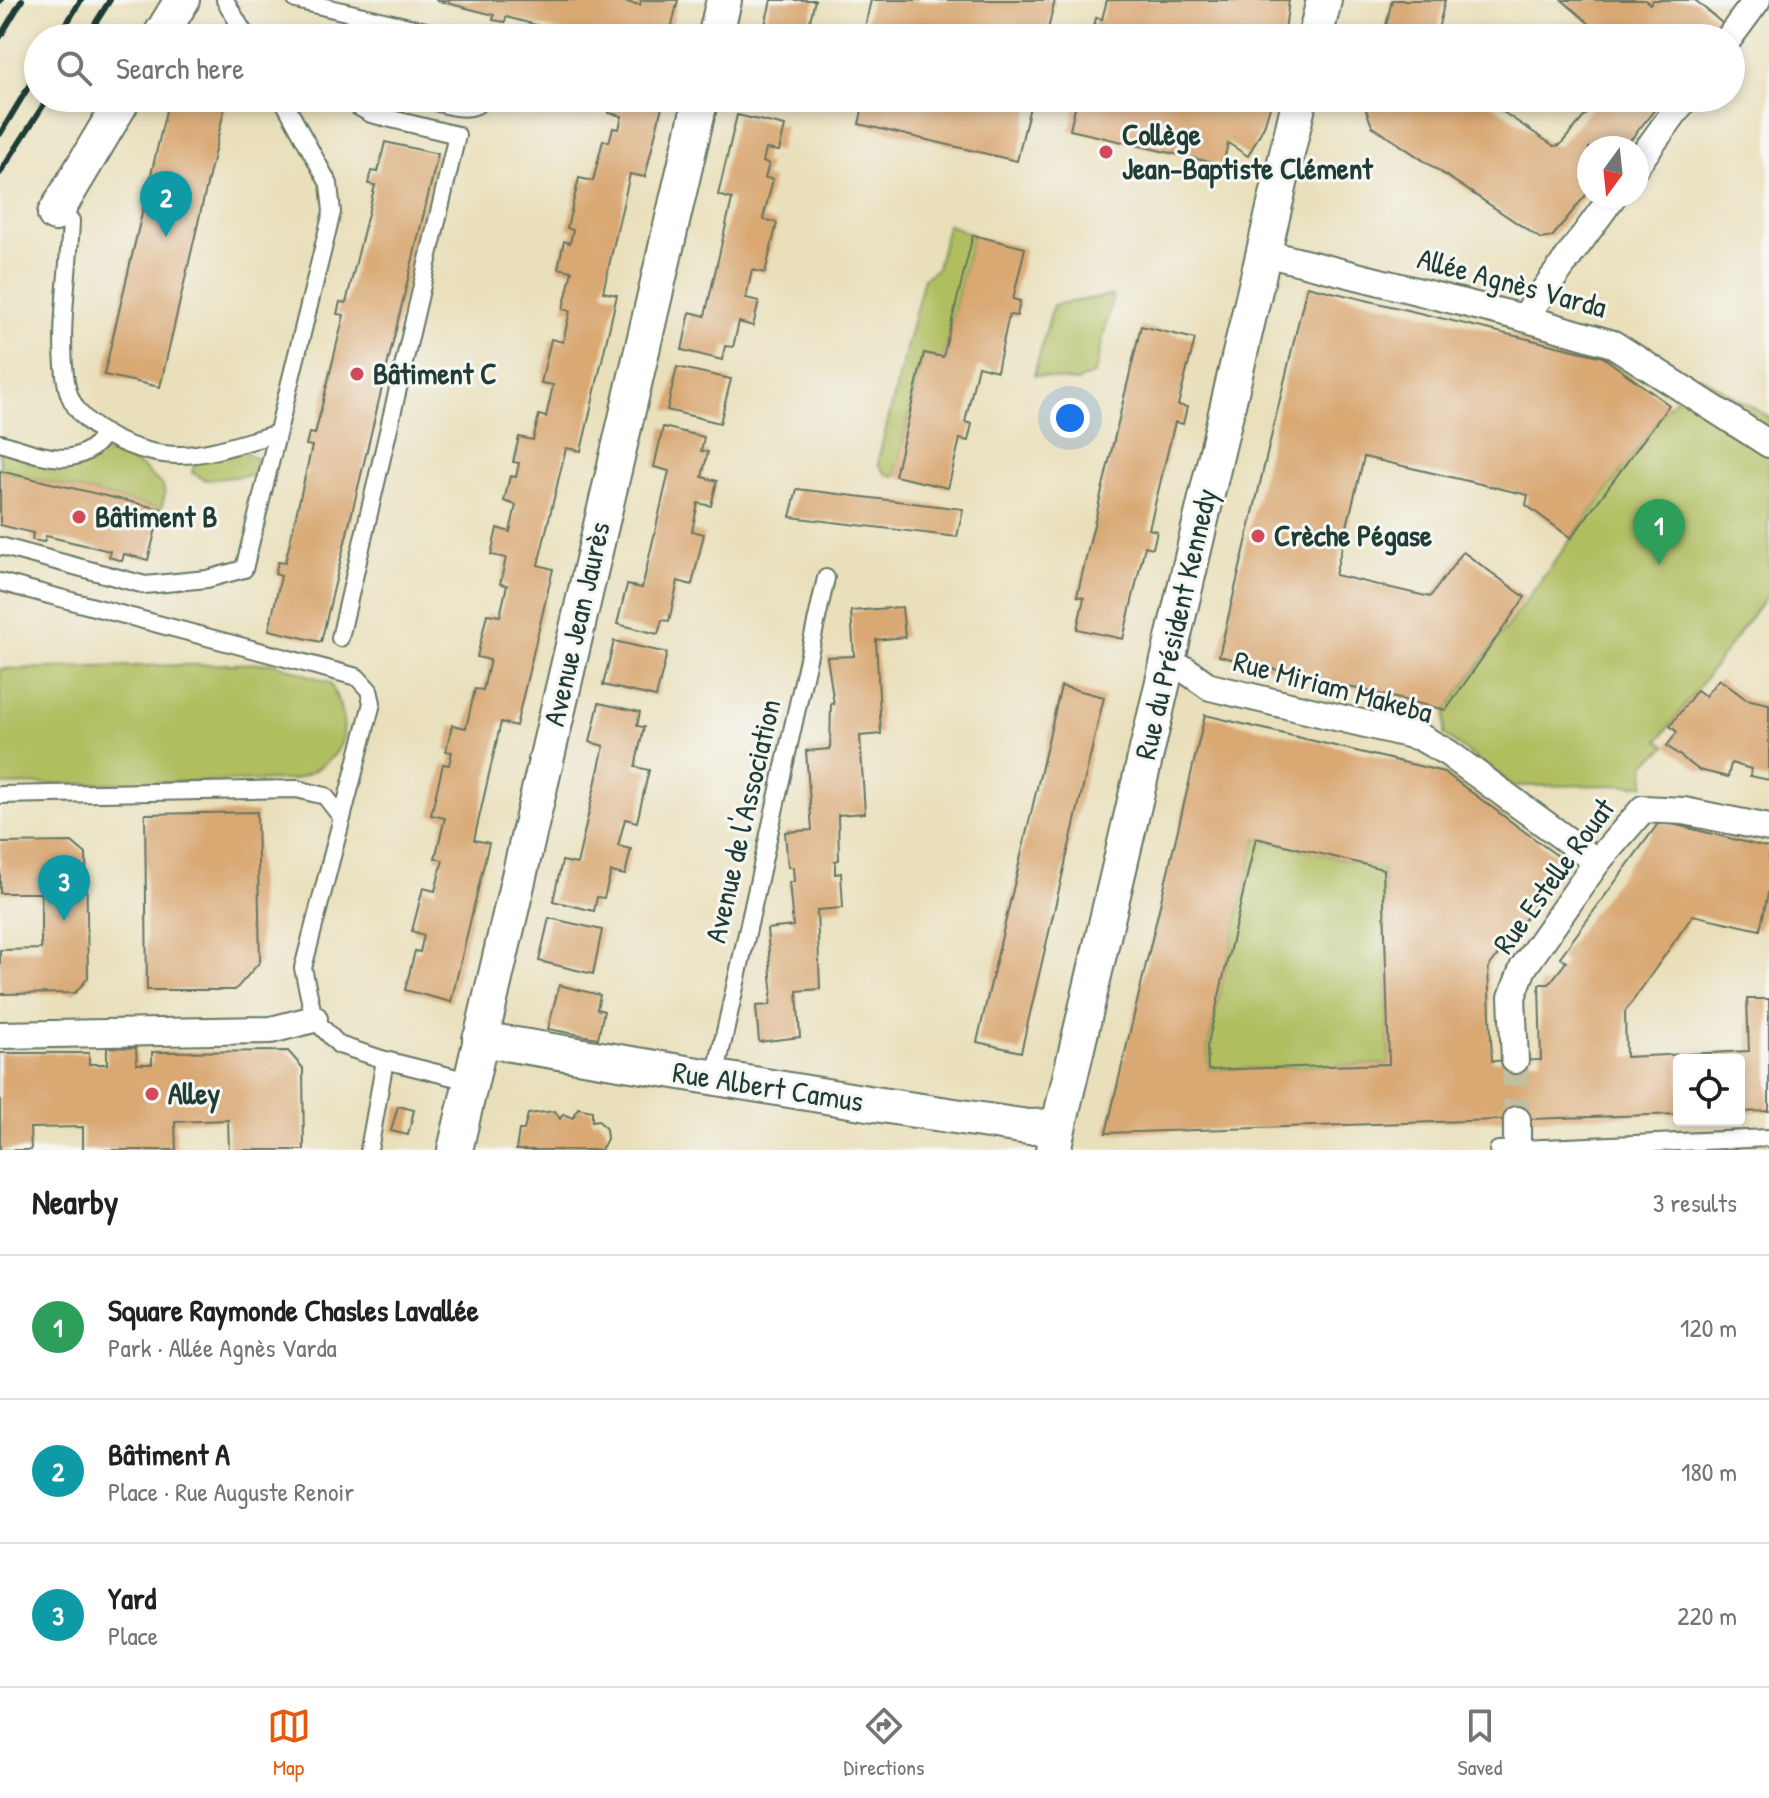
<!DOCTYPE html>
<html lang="en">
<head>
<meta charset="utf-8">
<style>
	body { margin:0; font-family:"Patrick Hand",sans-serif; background:#f6f6f6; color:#202124 }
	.controls { position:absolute; right:24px; bottom:24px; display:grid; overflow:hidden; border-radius:8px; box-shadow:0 4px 12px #0003 }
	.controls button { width:72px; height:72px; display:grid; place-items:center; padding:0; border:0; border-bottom:2px solid #e0e0e0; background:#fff; color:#202124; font:40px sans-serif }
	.compass { position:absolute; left:1577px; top:136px; width:72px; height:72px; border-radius:50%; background:#fff; box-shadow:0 4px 12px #0003; rotate:195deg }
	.you { position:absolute; left:1070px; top:418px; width:28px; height:28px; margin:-20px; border:6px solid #fff; border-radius:50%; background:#1a73e8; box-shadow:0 0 0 12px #1a73e833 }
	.badge { display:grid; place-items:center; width:52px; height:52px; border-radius:50%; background:#ea580c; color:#fff; font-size:26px; font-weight:700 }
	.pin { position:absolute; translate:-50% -66px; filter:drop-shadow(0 2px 4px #0008) }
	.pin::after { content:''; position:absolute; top:42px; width:28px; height:24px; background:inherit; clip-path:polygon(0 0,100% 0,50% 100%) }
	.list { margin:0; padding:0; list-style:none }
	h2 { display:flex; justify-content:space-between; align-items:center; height:104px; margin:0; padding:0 32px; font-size:34px }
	h2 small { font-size:26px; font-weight:400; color:#757577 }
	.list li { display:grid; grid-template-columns:52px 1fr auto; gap:24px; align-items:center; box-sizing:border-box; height:144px; padding:0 32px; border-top:2px solid #e0e0e0 }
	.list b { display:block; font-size:30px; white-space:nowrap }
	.list p { margin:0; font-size:26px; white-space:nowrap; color:#757577 }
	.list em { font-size:26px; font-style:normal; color:#757577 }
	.icon { flex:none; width:44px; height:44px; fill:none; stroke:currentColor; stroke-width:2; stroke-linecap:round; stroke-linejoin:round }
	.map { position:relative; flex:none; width:1769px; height:1150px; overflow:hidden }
	.search { position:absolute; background:#fff; box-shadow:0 4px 12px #0003; left:24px; right:24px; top:24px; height:88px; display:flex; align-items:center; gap:20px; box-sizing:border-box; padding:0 28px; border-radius:44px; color:#757577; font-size:30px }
	.sheet { height:536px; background:#fff }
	nav { display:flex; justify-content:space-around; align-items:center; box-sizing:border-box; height:112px; border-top:2px solid #e0e0e0; background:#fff; font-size:22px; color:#757577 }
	nav a { display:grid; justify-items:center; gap:4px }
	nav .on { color:#ea580c }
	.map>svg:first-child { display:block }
	.green { fill:#b0be60; stroke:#687e4a; stroke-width:2 }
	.building { fill:#d9a873; fill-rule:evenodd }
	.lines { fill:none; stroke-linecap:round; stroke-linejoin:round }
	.pedestrian-tunnel { stroke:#c1bf9f; stroke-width:26; stroke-dasharray:26 13; stroke-linecap:butt }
	.service-casing { stroke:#667663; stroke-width:20 }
	.pedestrian-casing { stroke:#667663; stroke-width:30 }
	.minor-casing { stroke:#667663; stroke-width:38 }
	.service { stroke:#fff; stroke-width:16 }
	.pedestrian { stroke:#fff; stroke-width:26 }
	.minor { stroke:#fff; stroke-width:34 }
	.rail { stroke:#1f3d34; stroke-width:6 }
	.poi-dot { fill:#d1495b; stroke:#f6f6f2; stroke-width:3 }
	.labels { text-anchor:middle; stroke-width:6; stroke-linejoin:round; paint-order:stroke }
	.poi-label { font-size:30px; font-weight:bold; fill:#1f3d34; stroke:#f6f6f2; text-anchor:start }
	.street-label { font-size:30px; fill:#1f3d34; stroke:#f6f6f2 }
</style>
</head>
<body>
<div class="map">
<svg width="1769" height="1150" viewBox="0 0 1769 1150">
	<rect width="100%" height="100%" fill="#f6f6f2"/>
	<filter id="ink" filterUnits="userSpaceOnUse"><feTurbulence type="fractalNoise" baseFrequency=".0125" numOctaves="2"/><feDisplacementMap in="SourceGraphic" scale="16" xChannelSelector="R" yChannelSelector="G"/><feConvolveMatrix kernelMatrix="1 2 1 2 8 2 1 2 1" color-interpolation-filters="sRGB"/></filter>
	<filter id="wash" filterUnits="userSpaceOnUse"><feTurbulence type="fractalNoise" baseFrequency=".006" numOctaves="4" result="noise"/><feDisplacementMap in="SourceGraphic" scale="32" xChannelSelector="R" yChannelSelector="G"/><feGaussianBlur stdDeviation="1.8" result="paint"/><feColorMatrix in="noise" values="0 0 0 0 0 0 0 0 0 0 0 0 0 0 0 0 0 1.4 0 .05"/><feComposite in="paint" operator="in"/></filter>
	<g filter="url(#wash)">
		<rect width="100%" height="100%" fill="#e9dfba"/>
		<!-- green -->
		<g class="green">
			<polygon points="948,224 973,235 943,357 923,354 895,476 886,474 878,464 879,456 924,278 937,268"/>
			<polygon points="1113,295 1095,373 1076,382 1034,375 1053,305"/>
			<polygon points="1700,376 1769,417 1769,593 1659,740 1667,746 1645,764 1645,785 1514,786 1444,735 1446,710 1669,405"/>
			<polygon points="0,449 31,463 47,465 66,465 99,453 117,453 143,468 163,486 165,494 161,509 0,471"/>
			<polygon points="243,450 256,459 258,465 252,475 206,480 192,473 195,462"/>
			<path d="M275 663 330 683C356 734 346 760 293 780L0 785V669Z"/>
			<polygon points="1256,838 1383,869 1389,1064 1208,1070 1207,1047"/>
		</g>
		<g id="blocks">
			<!-- building -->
			<g class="building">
				<polygon points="435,0 616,0 640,5 641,0 678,0 669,38 586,38 506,17 505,22 493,20 494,15"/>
				<polygon points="771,0 815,0 809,25 799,31 797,38 762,38"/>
				<polygon points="871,0 1055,0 1046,38 878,38 880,30 865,27"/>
				<polygon points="1107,0 1289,0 1284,38 1091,38 1096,18 1102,19"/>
				<polygon points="1392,0 1445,0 1436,38 1383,38"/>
				<polygon points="1562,0 1645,0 1650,4 1653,0 1695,0 1723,24 1712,38 1606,38"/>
				<polygon points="169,98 227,98 160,387 104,375"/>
				<polygon points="612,98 664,98 645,177 630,174 603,292 617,295 592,404 581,451 566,448 538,565 553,569 516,726 501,722 474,840 489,843 451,1002 405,990 415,951 420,952 424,935 412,931 423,888 435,891 443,860 435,858 445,818 431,815 443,764 449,765 452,752 446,751 452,725 466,728 475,689 483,690 490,660 477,657 487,614 500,616 507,585 500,584 506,558 491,555 497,528 510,532 516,505 504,501 510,476 516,477 519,463 513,462 519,437 533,440 539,415 546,417 553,385 541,383 551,339 563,342 570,311 563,309 572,271 558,268 564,241 570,243 573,230 567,228 579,178 593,181 603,140 609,142 613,128 619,129 622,116 609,113"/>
				<polygon points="853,98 1032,98 1017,161 859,124 864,102"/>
				<polygon points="1077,98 1273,98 1264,126 1248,156 1228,143 1223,165 1070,130"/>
				<polygon points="1369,98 1482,98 1554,146 1560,145 1600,98 1664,98 1624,148 1589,148 1589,191 1552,237 1541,239 1372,126 1366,110"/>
				<polygon points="737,115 785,126 779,151 766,149 763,162 769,164 765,178 773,179 763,219 777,223 765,273 752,270 746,298 759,301 753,326 739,322 733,347 725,346 722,360 682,350 690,312 705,316 732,199 718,195"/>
				<polygon points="385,142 438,154 321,642 269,630 281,576 275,574 278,562 285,563 312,446 306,445 309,433 315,434 344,315 337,314 340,302 346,303 375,185 368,184 371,171 378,172"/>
				<polygon points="973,235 1025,248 1013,299 1020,301 1017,316 1009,315 997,371 978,366 965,422 972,424 968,441 960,439 948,488 895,476 924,353 943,357"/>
				<polygon points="1307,286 1603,357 1669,405 1571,538 1526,505 1528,495 1364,457 1335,575 1430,597 1463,552 1525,597 1446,710 1219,656"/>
				<polygon points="1141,326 1195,339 1178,405 1187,407 1183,424 1175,422 1149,529 1157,531 1153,548 1145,546 1123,639 1077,629 1084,598 1077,596"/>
				<polygon points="677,367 731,379 720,423 667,410"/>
				<polygon points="663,427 704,437 701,451 708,452 702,477 717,481 711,506 698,503 692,531 704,534 692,585 678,581 669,621 662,620 658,634 617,624 627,585 642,588 669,471 654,467"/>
				<polygon points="0,471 161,509 148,560 124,554 122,561 109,557 110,551 46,536 44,542 32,540 33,533 0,525"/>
				<polygon points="797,489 963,509 957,537 790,517"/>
				<polygon points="902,607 905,637 876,640 881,734 860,736 865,813 838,815 839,860 835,861 835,874 841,873 843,908 817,910 820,989 797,991 800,1037 759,1042 756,1006 770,1005 772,987 767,929 793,926 789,882 794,882 793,867 788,867 785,832 812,830 806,751 830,749 831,703 834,704 827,657 854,656 851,611"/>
				<polygon points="614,641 667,653 656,697 603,685"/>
				<polygon points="1719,679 1746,699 1769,704 1769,780 1750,776 1751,769 1731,763 1728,777 1699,770 1667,746 1677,732 1670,726 1697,690 1705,696"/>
				<polygon points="1061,686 1104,697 1021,1052 977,1042"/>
				<polygon points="599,703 640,712 637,726 644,727 635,767 649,770 637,822 625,819 618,846 631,849 625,875 611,872 604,898 597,897 594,911 553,901 562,861 577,864 604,746 590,742"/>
				<path d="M1205 715 1444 772 1567 863 1488 968 1492 1061 1541 1060 1539 984H1549L1566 962 1560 957 1660 821 1769 848V889L1760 930 1693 915 1625 1012 1626 1057 1749 1051 1747 999H1769V1111L1739 1112V1060H1679V1114L1106 1133ZM1256 838 1383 869 1389 1064 1208 1070 1207 1047Z"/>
				<polygon points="257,812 260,962 235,990 147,990 145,814"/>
				<polygon points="72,842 86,854 88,978 75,993 0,994 0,950 41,949 41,893 0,893 0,843"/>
				<polygon points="549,918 602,930 593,974 539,961"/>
				<polygon points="559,985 600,995 597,1009 604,1011 598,1038 548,1029"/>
				<polygon points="107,1047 136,1048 137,1064 152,1064 152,1052 288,1051 303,1068 304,1150 229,1150 228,1120 175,1122 176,1150 83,1150 83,1127 30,1128 31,1150 0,1150 0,1053 89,1053 89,1064 107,1064"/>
				<polygon points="398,1106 414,1110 408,1135 391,1131"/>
				<polygon points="578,1108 592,1111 592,1121 598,1120 606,1129 607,1139 601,1150 516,1150 519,1130 524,1130 528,1114 555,1111 560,1119 563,1114 573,1118"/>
			</g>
		</g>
	</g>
	<g filter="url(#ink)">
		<use href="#blocks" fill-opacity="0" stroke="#667663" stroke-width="2"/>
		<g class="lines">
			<!-- pedestrian-tunnel -->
			<polyline class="pedestrian-tunnel" points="1515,1060 1517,1120"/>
			<defs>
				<g id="service">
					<polyline points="225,0 247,38"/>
					<polyline points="296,0 455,38"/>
					<path d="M421 98C441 103 470 117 485 98"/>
					<path d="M55 214 71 221C69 271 57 339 67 387 76 431 141 456 181 455 211 455 246 441 276 434"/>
					<path d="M0 443C37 453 78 475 105 433"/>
					<polyline points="0,546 145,585 207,579 244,569 332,212 329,184 282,98"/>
					<polyline points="0,582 357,677 369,690 372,703 342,818"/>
					<polyline points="340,638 457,135 371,114 357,106 354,98"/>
					<polyline points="0,795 297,789 325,796 342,818 303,968 314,1019 339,1045 385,1060 469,1081"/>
					<polyline points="715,1077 826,578"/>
					<polyline points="369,1150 385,1060"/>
					<polyline points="1498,1150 1769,1138"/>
				</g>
				<g id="pedestrian">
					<polyline points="1729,38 1757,0"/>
					<polyline points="1637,164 1685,98"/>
					<polyline points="1261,252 1524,318 1613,344 1769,444"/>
					<polyline points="1524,318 1613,196"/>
					<polyline points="1167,665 1186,670 1210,687 1420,737 1448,753 1597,862"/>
					<polyline points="0,1035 271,1030 314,1019"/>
					<polyline points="1515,1060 1512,997 1523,968 1597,862 1643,809 1684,811 1769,828"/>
					<polyline points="1517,1120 1517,1149"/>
				</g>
				<g id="minor">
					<polyline points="159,38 182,0"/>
					<polyline points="715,38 724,0"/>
					<polyline points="1315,38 1324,0"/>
					<polyline points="55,214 124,98"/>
					<polyline points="480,1039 868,1103 1028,1127 1058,1126"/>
					<polyline points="455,1150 701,98"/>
					<polyline points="1053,1150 1300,98"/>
				</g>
			</defs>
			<!-- service casing -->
			<use href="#service" class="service-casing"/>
			<!-- pedestrian casing -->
			<use href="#pedestrian" class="pedestrian-casing"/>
			<!-- minor casing -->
			<use href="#minor" class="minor-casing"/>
			<!-- service -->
			<use href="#service" class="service"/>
			<!-- pedestrian -->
			<use href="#pedestrian" class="pedestrian"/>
			<!-- minor -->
			<use href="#minor" class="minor"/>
			<!-- rail -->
			<g class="rail">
				<polyline points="0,1 1,0"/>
				<polyline points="0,37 22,0"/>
				<polyline points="58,38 81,0"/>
				<polyline points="86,38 110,0"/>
				<polyline points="0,134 38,71"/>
				<polyline points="0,173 48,98"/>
			</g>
		</g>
	</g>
	<!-- markers -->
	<g class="poi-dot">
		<circle cx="1106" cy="152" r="8"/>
		<circle cx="357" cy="374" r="8"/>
		<circle cx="79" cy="517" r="8"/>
		<circle cx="1258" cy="536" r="8"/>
		<circle cx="152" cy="1094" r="8"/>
	</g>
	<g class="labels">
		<!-- poi labels -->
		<g class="poi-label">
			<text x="1122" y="145">Collège<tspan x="1122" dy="34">Jean-Baptiste Clément</tspan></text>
			<text x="373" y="384">Bâtiment C</text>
			<text x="95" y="527">Bâtiment B</text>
			<text x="1274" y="546">Crèche Pégase</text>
			<text x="168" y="1104">Alley</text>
		</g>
		<!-- street labels -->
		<g class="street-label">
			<text transform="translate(1512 283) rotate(15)" y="10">Allée Agnès Varda</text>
			<text transform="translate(577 624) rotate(-77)" y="10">Avenue Jean Jaurès</text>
			<text transform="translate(1176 624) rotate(-77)" y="10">Rue du Président Kennedy</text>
			<text transform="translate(1333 687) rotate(15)" y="10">Rue Miriam Makeba</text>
			<text transform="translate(743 821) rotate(-77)" y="10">Avenue de l'Association</text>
			<text transform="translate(1554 876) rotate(-54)" y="10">Rue Estelle Rouat</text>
			<text transform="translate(768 1087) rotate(9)" y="10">Rue Albert Camus</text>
		</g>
	</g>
</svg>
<div class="controls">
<button><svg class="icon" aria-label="locate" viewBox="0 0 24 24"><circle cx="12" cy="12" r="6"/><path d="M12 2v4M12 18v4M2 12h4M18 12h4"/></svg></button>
</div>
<svg class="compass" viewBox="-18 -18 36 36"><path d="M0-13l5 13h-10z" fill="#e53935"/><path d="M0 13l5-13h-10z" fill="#757577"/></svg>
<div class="you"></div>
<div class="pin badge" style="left:1659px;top:565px;background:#2e9e5b">1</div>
<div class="pin badge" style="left:166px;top:237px;background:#0f9aa8">2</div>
<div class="pin badge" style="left:64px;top:921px;background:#0f9aa8">3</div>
<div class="search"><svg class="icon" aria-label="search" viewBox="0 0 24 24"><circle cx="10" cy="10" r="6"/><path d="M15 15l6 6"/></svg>Search here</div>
</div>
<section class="sheet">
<h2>Nearby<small>3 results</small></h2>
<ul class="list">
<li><span class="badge" style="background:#2e9e5b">1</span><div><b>Square Raymonde Chasles Lavallée</b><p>Park · Allée Agnès Varda</p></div><em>120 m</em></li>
<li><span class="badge" style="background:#0f9aa8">2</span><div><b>Bâtiment A</b><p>Place · Rue Auguste Renoir</p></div><em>180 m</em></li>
<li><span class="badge" style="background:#0f9aa8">3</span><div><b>Yard</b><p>Place</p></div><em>220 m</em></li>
</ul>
</section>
<nav>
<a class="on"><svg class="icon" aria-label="map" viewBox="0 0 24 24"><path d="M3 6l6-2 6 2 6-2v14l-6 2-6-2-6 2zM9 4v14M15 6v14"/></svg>Map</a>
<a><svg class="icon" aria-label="directions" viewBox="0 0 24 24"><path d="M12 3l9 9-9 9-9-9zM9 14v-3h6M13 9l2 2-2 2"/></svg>Directions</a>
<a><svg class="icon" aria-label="saved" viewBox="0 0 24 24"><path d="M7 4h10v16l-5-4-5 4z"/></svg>Saved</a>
</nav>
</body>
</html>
